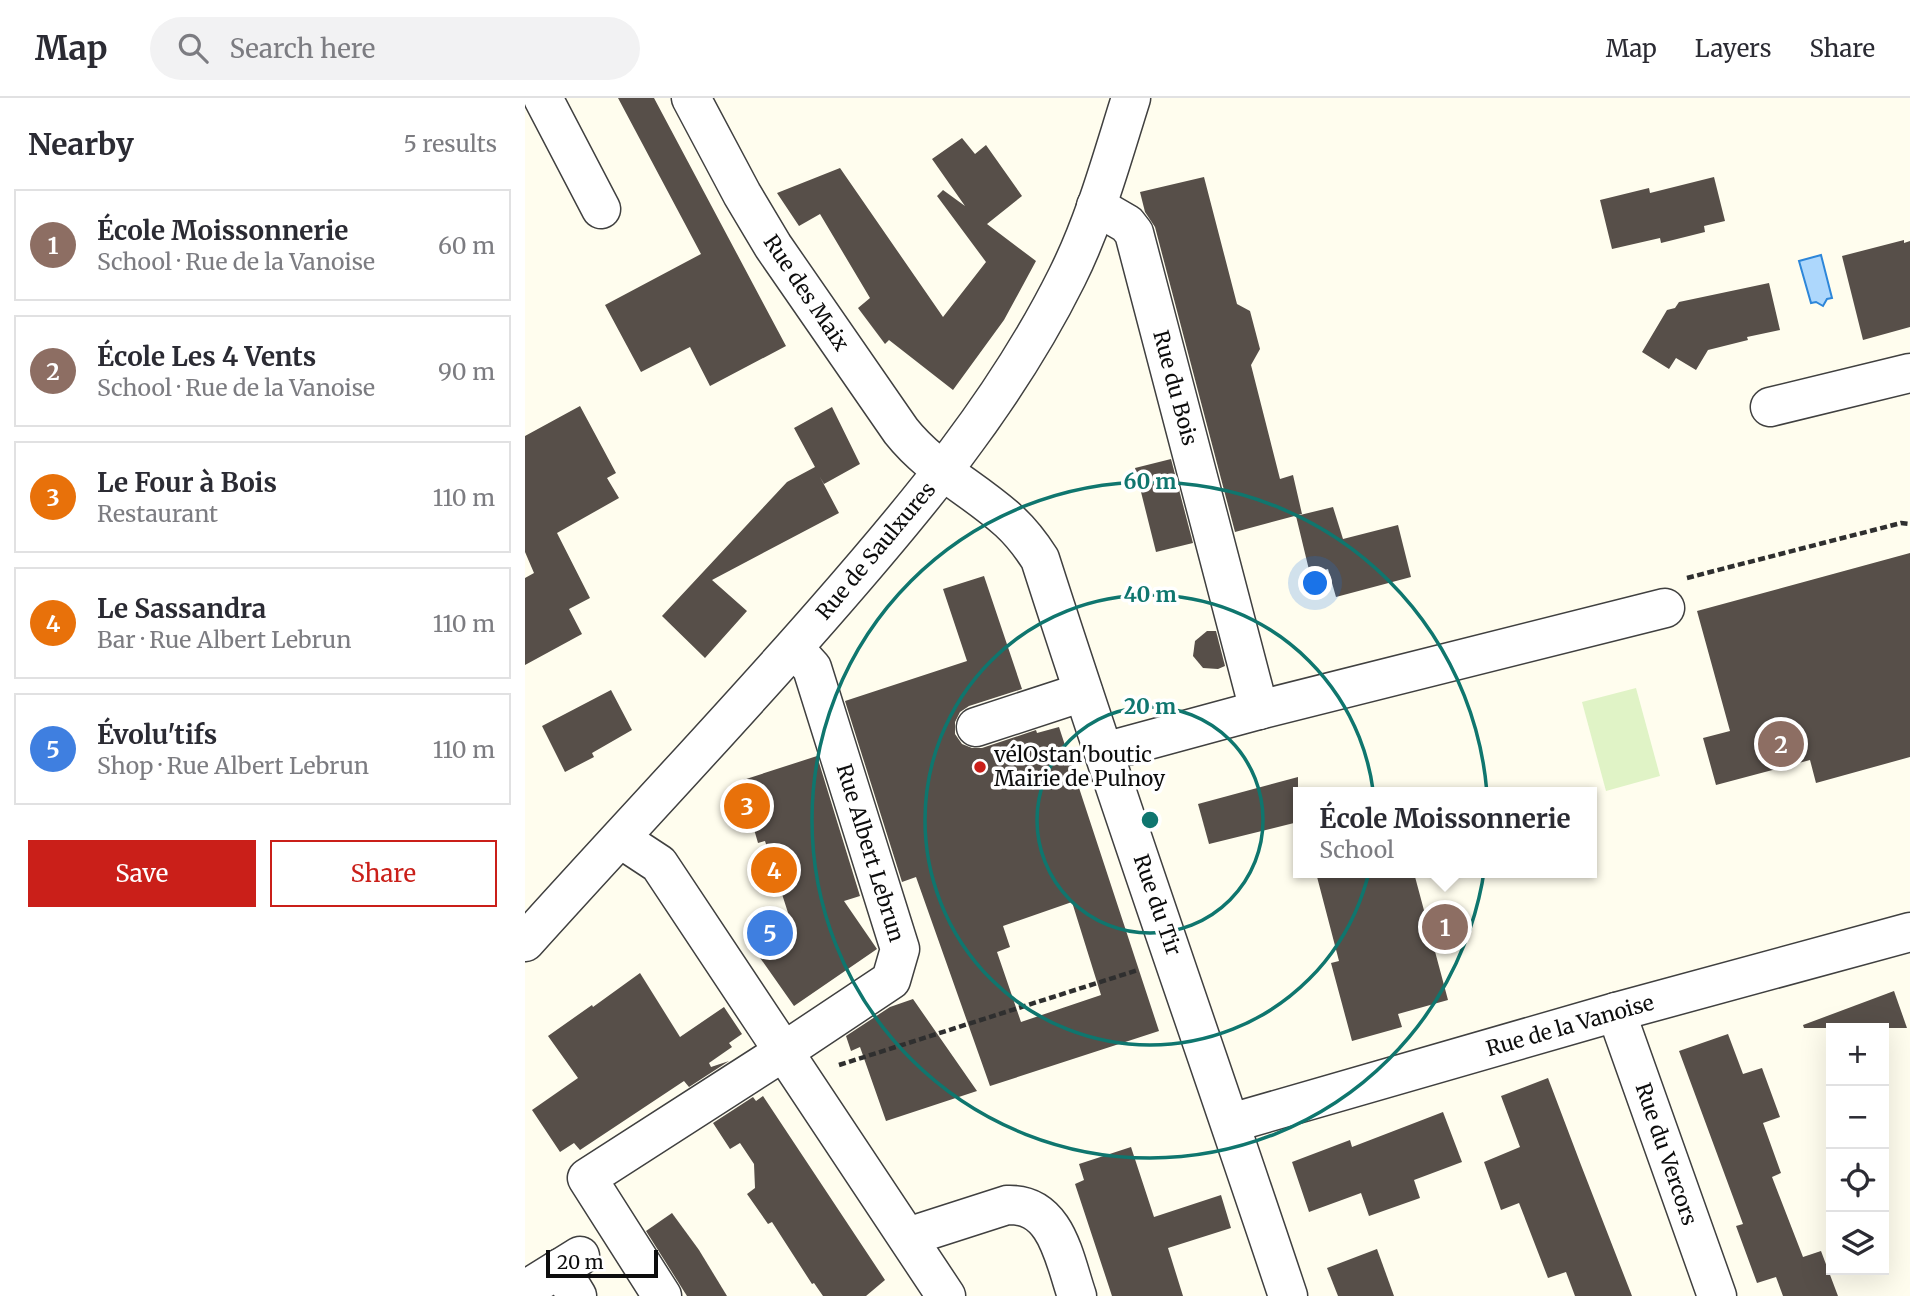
<!DOCTYPE html>
<html lang="en">
<head>
<meta charset="utf-8">
<style>
	body { margin:0; font-family:Merriweather,serif; background:#f2f2f3; color:#2b2b33 }
	.controls { position:absolute; right:21px; bottom:21px; display:grid; overflow:hidden; border-radius:0px; box-shadow:0 7px 28px #0002 }
	.controls button { width:63px; height:63px; display:grid; place-items:center; padding:0; border:0; border-bottom:2px solid #e1e1e2; background:#fff; color:#2b2b33; font:35px sans-serif }
	.scale { position:absolute; left:21px; bottom:18px; width:112px; box-sizing:border-box; padding-left:7px; border:4px solid #0d0d0d; border-top:0; font-size:19px; line-height:24px; white-space:nowrap; color:#0d0d0d; -webkit-text-stroke:5px #fff; paint-order:stroke }
	.you { position:absolute; left:791px; top:486px; width:24px; height:24px; margin:-18px; border:5px solid #fff; border-radius:50%; background:#1a73e8; box-shadow:0 0 0 10px #1a73e833 }
	.badge { display:grid; place-items:center; width:46px; height:46px; border-radius:50%; background:#ca1f19; color:#fff; font-size:23px; font-weight:700 }
	.pin { position:absolute; translate:-50% -50%; border:4px solid #fff; box-shadow:0 2px 7px #0006 }
	.popup { position:absolute; left:768px; top:689px; width:304px; height:91px; box-sizing:border-box; display:grid; place-content:center; border-radius:0px; background:#fff; filter:drop-shadow(0 2px 5px #0005); font-size:23px; white-space:nowrap; color:#7c7c81 }
	.popup b { font-size:26px; color:#2b2b33 }
	.popup::after { content:''; position:absolute; left:50%; top:100%; margin-left:-14px; border:14px solid transparent; border-top-color:#fff }
	.list { margin:0; padding:0; list-style:none }
	h2 { display:flex; justify-content:space-between; align-items:center; height:91px; margin:0; padding:0 28px; font-size:30px }
	h2 small { font-size:23px; font-weight:400; color:#7c7c81 }
	.list li { display:grid; grid-template-columns:46px 1fr auto; gap:21px; align-items:center; box-sizing:border-box; height:112px; margin:0 14px 14px; padding:0 14px; border:2px solid #e1e1e2; border-radius:0px }
	.list b { display:block; font-size:26px; white-space:nowrap }
	.list p { margin:0; font-size:23px; white-space:nowrap; color:#7c7c81 }
	.list em { font-size:23px; font-style:normal; color:#7c7c81 }
	.actions { display:flex; gap:14px; padding:21px 28px }
	.actions a { flex:1; padding:16px 0; border:2px solid #ca1f19; border-radius:0px; text-align:center; font-size:24px; color:#ca1f19 }
	.actions .main { background:#ca1f19; color:#fff }
	.icon { flex:none; width:38px; height:38px; fill:none; stroke:currentColor; stroke-width:2; stroke-linecap:round; stroke-linejoin:round }
	.map { position:relative; flex:none; width:1385px; height:1198px; overflow:hidden }
	header { display:flex; align-items:center; gap:42px; box-sizing:border-box; height:98px; padding:0 35px; background:#fff; border-bottom:2px solid #e1e1e2 }
	header strong { font-size:33px }
	nav { display:flex; gap:38px; margin-inline-start:auto; font-size:24px }
	.search { width:490px; height:63px; background:#f2f2f3; display:flex; align-items:center; gap:18px; box-sizing:border-box; padding:0 24px; border-radius:38px; color:#7c7c81; font-size:26px }
	main { display:flex }
	aside { flex:1; background:#fff }
	.map>svg:first-child { display:block }
	.pitch { fill:#e0f3c6 }
	.water { fill:#add7fc; stroke:#2d86d9; stroke-width:2 }
	.building { fill:#574f49; fill-rule:evenodd }
	.lines { fill:none; stroke-linecap:round; stroke-linejoin:round }
	.minor-casing { stroke:#404040; stroke-width:41 }
	.path { stroke:#2f2f2f; stroke-width:4.5; stroke-dasharray:7 3.5; stroke-linecap:butt }
	.minor { stroke:#fff; stroke-width:38 }
	.ring { fill:none; stroke:#0f766e; stroke-width:3.5 }
	.poi-dot { fill:#ca1f19; stroke:#fff; stroke-width:2.5 }
	.labels { text-anchor:middle; stroke-width:7; stroke-linejoin:round; paint-order:stroke }
	.street-label { font-size:21px; fill:#0d0d0d; stroke:#fff }
	.poi-label { font-size:21px; fill:#0d0d0d; stroke:#fff; text-anchor:start }
	.centre { fill:#0f766e; stroke:#fff; stroke-width:3.5 }
	.ring-label { font-size:21px; text-anchor:middle; font-weight:bold; fill:#0f766e; stroke:#fff; stroke-width:7; stroke-linejoin:round; paint-order:stroke }
</style>
</head>
<body>
<header>
<strong>Map</strong>
<div class="search"><svg class="icon" aria-label="search" viewBox="0 0 24 24"><circle cx="10" cy="10" r="6"/><path d="M15 15l6 6"/></svg>Search here</div>
<nav><a>Map</a><a>Layers</a><a>Share</a></nav>
</header>
<main>
<aside>
<h2>Nearby<small>5 results</small></h2>
<ul class="list">
<li><span class="badge" style="background:#8d6e63">1</span><div><b>École Moissonnerie</b><p>School · Rue de la Vanoise</p></div><em>60 m</em></li>
<li><span class="badge" style="background:#8d6e63">2</span><div><b>École Les 4 Vents</b><p>School · Rue de la Vanoise</p></div><em>90 m</em></li>
<li><span class="badge" style="background:#e8710a">3</span><div><b>Le Four à Bois</b><p>Restaurant</p></div><em>110 m</em></li>
<li><span class="badge" style="background:#e8710a">4</span><div><b>Le Sassandra</b><p>Bar · Rue Albert Lebrun</p></div><em>110 m</em></li>
<li><span class="badge" style="background:#3f7fe0">5</span><div><b>Évolu'tifs</b><p>Shop · Rue Albert Lebrun</p></div><em>110 m</em></li>
</ul>
<div class="actions"><a class="main">Save</a><a>Share</a></div>
</aside>
<div class="map">
<svg width="1385" height="1198" viewBox="0 0 1385 1198">
	<rect width="100%" height="100%" fill="#fffdee"/>
	<!-- pitch -->
	<polygon class="pitch" points="1111,590 1135,678 1081,693 1057,604"/>
	<!-- water -->
	<polygon class="water" points="1296,157 1307,200 1302,201 1298,208 1291,204 1286,205 1274,163"/>
	<!-- building -->
	<g class="building">
		<polygon points="93,0 129,0 261,248 185,288 165,249 116,274 80,207 176,156"/>
		<polygon points="437,40 450,56 461,47 497,98 462,126 511,163 479,222 428,292 364,242 360,246 333,210 345,200 295,116 274,128 252,95 315,70 418,219 461,164 412,98 418,92 440,108 407,61"/>
		<polygon points="679,79 712,206 725,213 735,251 726,267 755,381 768,377 777,416 710,434 630,129 620,114 615,94"/>
		<polygon points="1189,79 1200,123 1179,128 1180,134 1136,145 1135,140 1087,151 1075,102 1124,90 1125,95"/>
		<polygon points="1379,142 1379,145 1385,143 1385,229 1338,242 1317,158"/>
		<polygon points="1244,185 1255,232 1222,239 1223,242 1183,252 1171,272 1151,260 1144,271 1117,254 1142,212 1150,210 1154,204"/>
		<polygon points="55,308 91,375 82,380 94,400 32,435 65,500 44,511 57,536 0,567 0,480 9,475 0,454 0,338"/>
		<polygon points="307,309 335,366 299,386 295,379 314,415 187,482 222,513 180,560 137,518 262,384 290,369 269,330"/>
		<polygon points="646,361 668,445 631,454 610,370"/>
		<polygon points="808,409 818,441 873,427 886,479 811,499 803,471 785,476 771,418"/>
		<polygon points="1385,455 1385,659 1291,685 1285,662 1191,687 1178,640 1205,633 1172,513"/>
		<path d="M459 478 497 591 444 608 435 614 430 624V636L437 646 447 650H457L511 632 512 635 534 629 634 933 465 988 391 779 377 784 320 603 442 563 418 491ZM547 804 576 897 496 924 472 854 485 849 478 828Z"/>
		<polygon points="682,533 691,533 700,568 693,571 678,570 668,558 670,543"/>
		<polygon points="86,592 107,632 67,655 69,659 40,674 17,628"/>
		<polygon points="292,658 335,798 319,803 352,851 269,908 226,847 265,821 240,743 233,745 215,683"/>
		<polygon points="773,679 773,724 684,746 673,706"/>
		<polygon points="791,775 889,775 923,902 873,916 877,929 827,943 806,865 814,863"/>
		<polygon points="115,875 155,939 199,909 217,936 204,945 207,949 184,965 186,969 204,963 164,989 159,983 55,1052 49,1045 35,1054 7,1012 53,980 23,938 67,907 68,909"/>
		<polygon points="1369,893 1382,930 1279,930 1278,927"/>
		<polygon points="388,901 452,993 361,1023 335,949 326,953 321,938 365,909"/>
		<polygon points="1203,936 1218,976 1237,970 1255,1019 1238,1025 1256,1075 1247,1079 1278,1159 1296,1153 1313,1198 1258,1198 1251,1179 1232,1185 1211,1128 1218,1126 1154,953"/>
		<polygon points="1023,980 1056,1067 1107,1198 1050,1198 1041,1174 1023,1180 994,1105 976,1112 959,1064 995,1049 976,998"/>
		<polygon points="238,998 360,1182 341,1198 298,1198 289,1185 287,1186 247,1124 243,1126 222,1096 230,1090 229,1066 215,1045 205,1051 188,1025 228,999 231,1003"/>
		<polygon points="918,1014 937,1064 889,1082 895,1100 844,1118 836,1095 784,1114 767,1064 825,1042 827,1049"/>
		<polygon points="606,1049 629,1119 696,1097 706,1130 643,1150 658,1198 587,1198 550,1086 559,1082 554,1066"/>
		<polygon points="147,1115 174,1152 202,1198 162,1198 121,1133"/>
		<polygon points="852,1151 869,1198 813,1198 802,1170"/>
	</g>
	<g class="lines">
		<defs>
			<g id="minor">
				<polyline points="18,0 76,111"/>
				<path d="M166 0 217 96 248 148 376 333C407 372 448 390 484 423 496 434 506 447 515 461 594 708 681 952 763 1198"/>
				<polyline points="571,108 602,126 609,135 734,612"/>
				<polyline points="1245,309 1385,275"/>
				<polyline points="451,629 558,594"/>
				<polyline points="579,654 734,612 1140,510"/>
				<polyline points="96,741 134,766 421,1198"/>
				<path d="M0 844C99 734 201 627 298 516 390 411 480 304 542 179 570 123 587 60 606 0"/>
				<polyline points="1091,914 1192,1198"/>
				<polyline points="706,1025 1091,914 1385,834"/>
				<path d="M384 1141 398 1134 482 1107C532 1105 539 1161 552 1198"/>
				<polyline points="35,1170 52,1198"/>
				<polyline points="0,1192 55,1158"/>
				<polyline points="137,1198 62,1080 258,954 366,882 375,851 287,570 269,550"/>
			</g>
		</defs>
		<!-- minor casing -->
		<use href="#minor" class="minor-casing"/>
		<!-- path -->
		<g class="path">
			<polyline points="1162,480 1376,425 1385,426"/>
			<polyline points="314,967 613,872"/>
		</g>
		<!-- minor -->
		<use href="#minor" class="minor"/>
	</g>
	<!-- distance rings -->
	<g class="ring">
		<circle cx="625" cy="722" r="113"/>
		<circle cx="625" cy="722" r="225"/>
		<circle cx="625" cy="722" r="338"/>
	</g>
	<!-- markers -->
	<circle class="poi-dot" cx="455" cy="669" r="7"/>
	<g class="labels">
		<!-- street labels -->
		<g class="street-label">
			<text transform="translate(281 195) rotate(56)" y="7">Rue des Maix</text>
			<text transform="translate(650 290) rotate(75)" y="7">Rue du Bois</text>
			<text transform="translate(351 453) rotate(-50)" y="7">Rue de Saulxures</text>
			<text transform="translate(345 755) rotate(73)" y="7">Rue Albert Lebrun</text>
			<text transform="translate(632 807) rotate(71)" y="7">Rue du Tir</text>
			<text transform="translate(1045 928) rotate(-16)" y="7">Rue de la Vanoise</text>
			<text transform="translate(1141 1056) rotate(71)" y="7">Rue du Vercors</text>
		</g>
		<!-- poi labels -->
		<g class="poi-label">
			<text x="469" y="664">vélOstan'boutic<tspan x="469" dy="24">Mairie de Pulnoy</tspan></text>
		</g>
	</g>
	<circle cx="625" cy="722" r="10" class="centre"/>
	<g class="ring-label">
		<text x="625" y="391">60 m</text>
		<text x="625" y="504">40 m</text>
		<text x="625" y="616">20 m</text>
	</g>
</svg>
<div class="controls">
<button>+</button>
<button>−</button>
<button><svg class="icon" aria-label="locate" viewBox="0 0 24 24"><circle cx="12" cy="12" r="6"/><path d="M12 2v4M12 18v4M2 12h4M18 12h4"/></svg></button>
<button><svg class="icon" aria-label="layers" viewBox="0 0 24 24"><path d="M12 4l9 5-9 5-9-5zM3 14l9 5 9-5"/></svg></button>
</div>
<div class="scale">20 m</div>
<div class="you"></div>
<div class="pin badge" style="left:920px;top:829px;background:#8d6e63">1</div>
<div class="popup"><b>École Moissonnerie</b>School</div>
<div class="pin badge" style="left:1256px;top:646px;background:#8d6e63">2</div>
<div class="pin badge" style="left:222px;top:708px;background:#e8710a">3</div>
<div class="pin badge" style="left:249px;top:772px;background:#e8710a">4</div>
<div class="pin badge" style="left:245px;top:835px;background:#3f7fe0">5</div>
</div>
</main>
</body>
</html>
